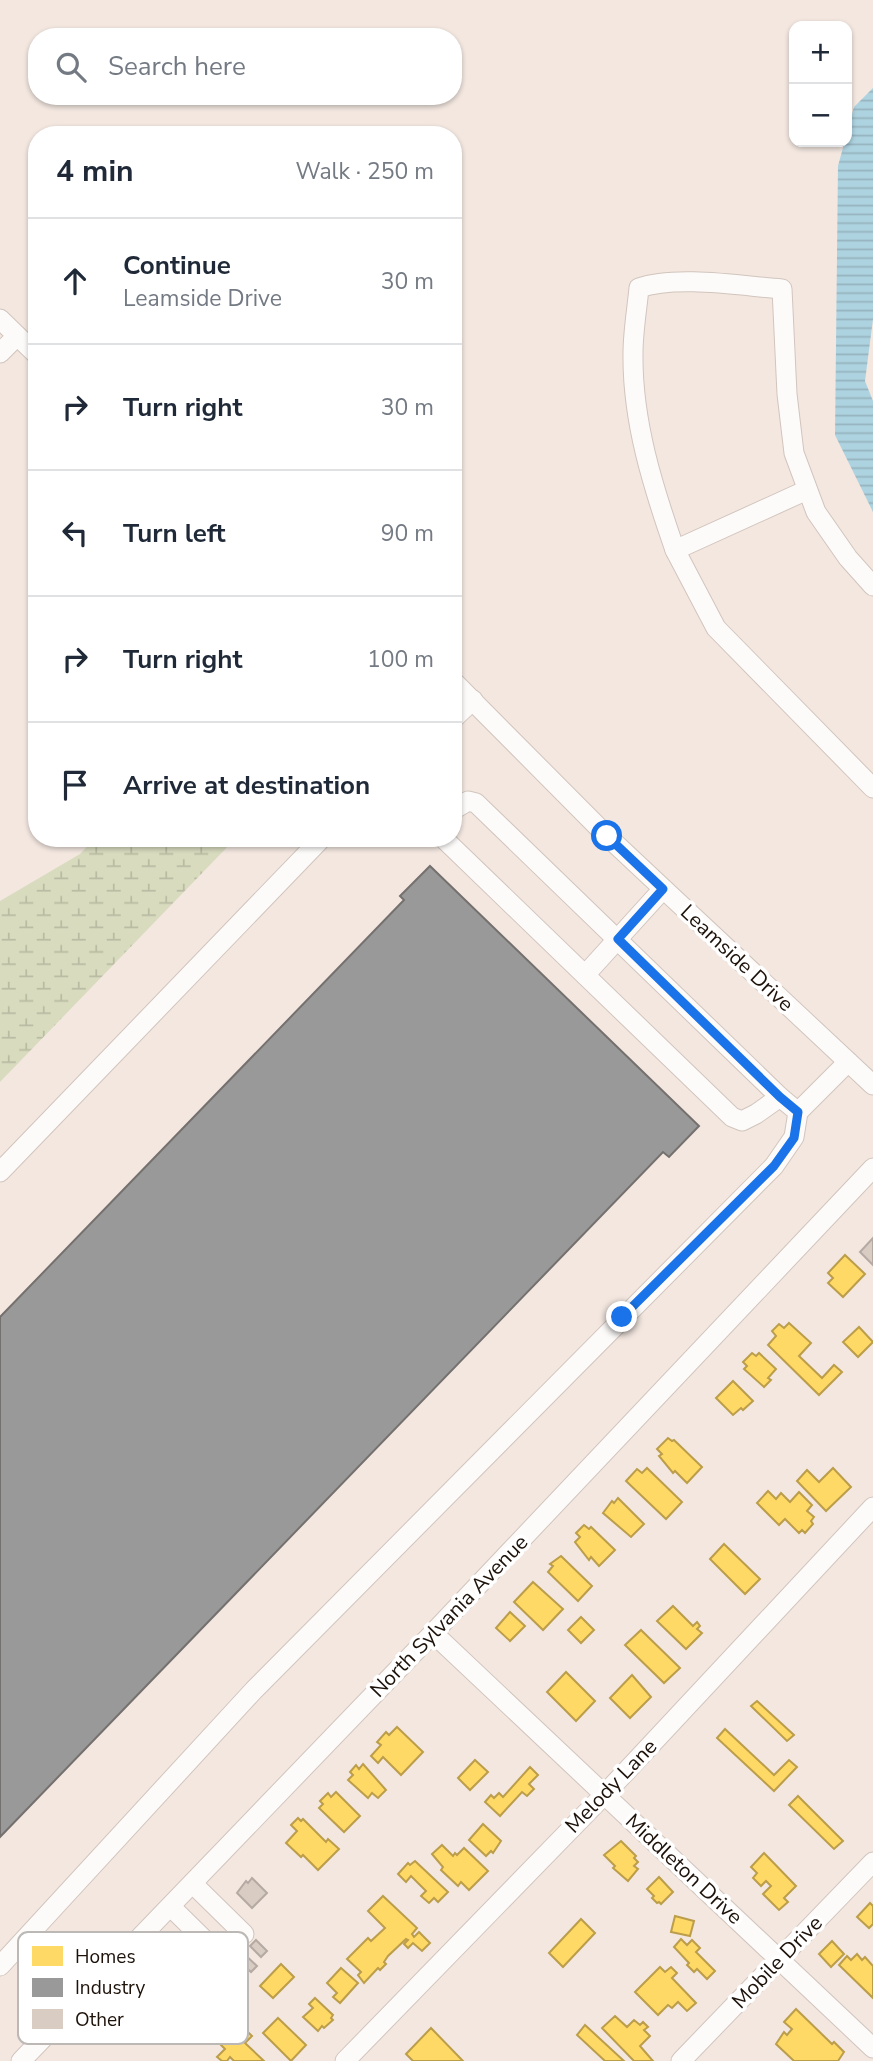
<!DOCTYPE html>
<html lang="en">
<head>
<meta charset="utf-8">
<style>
	body { margin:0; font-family:"Nunito Sans",sans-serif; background:#f6f6f7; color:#1f2937 }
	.controls { position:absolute; right:21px; top:21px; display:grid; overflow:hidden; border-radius:14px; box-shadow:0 2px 5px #0004 }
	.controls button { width:63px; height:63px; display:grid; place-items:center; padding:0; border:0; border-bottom:2px solid #e0e1e3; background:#fff; color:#1f2937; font:35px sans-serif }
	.stop { position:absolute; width:21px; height:21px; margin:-16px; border:5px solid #1a73e8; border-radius:50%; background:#fff }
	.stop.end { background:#1a73e8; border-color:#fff; box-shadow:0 2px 7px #0008 }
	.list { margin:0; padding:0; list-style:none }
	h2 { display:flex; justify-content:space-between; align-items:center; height:91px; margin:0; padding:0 28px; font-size:30px }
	h2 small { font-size:23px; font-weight:400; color:#747a83 }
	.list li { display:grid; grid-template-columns:46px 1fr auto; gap:21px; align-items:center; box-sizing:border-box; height:126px; padding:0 28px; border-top:2px solid #e0e1e3 }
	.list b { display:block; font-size:26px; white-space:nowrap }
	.list p { margin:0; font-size:23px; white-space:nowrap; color:#747a83 }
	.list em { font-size:23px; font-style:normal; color:#747a83 }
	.icon { flex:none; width:38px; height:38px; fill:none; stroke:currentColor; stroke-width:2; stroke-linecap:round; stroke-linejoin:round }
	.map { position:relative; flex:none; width:873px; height:2061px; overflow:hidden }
	.search { position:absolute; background:#fff; box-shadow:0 2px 5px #0004; left:28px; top:28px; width:434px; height:77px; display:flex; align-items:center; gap:18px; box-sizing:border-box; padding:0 24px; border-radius:28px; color:#747a83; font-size:26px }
	.panel { position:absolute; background:#fff; box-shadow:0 2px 5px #0004; left:28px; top:126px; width:434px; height:721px; border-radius:28px }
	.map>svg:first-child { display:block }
	.wetland { fill:url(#wetland-marsh) }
	.water { fill:url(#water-rules) }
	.homes { fill:#ffd966; stroke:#bb9d4a; stroke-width:2 }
	.industry { fill:#999; stroke:#74706e; stroke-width:2 }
	.building { fill:#d9ccc2; stroke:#b5aaa3; stroke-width:2 }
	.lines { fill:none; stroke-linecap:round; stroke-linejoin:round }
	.minor-casing { stroke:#d1c5bd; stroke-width:21 }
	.minor { stroke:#fdfbfa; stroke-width:19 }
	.route { stroke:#1a73e8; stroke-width:9 }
	.labels { text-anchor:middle; stroke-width:7; stroke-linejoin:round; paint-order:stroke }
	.street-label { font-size:21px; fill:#1d120a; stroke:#fff }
	.key { fill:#fff; stroke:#bbb8b6; stroke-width:2 }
	.key-label { font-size:19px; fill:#1d120a }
</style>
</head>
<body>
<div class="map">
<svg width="873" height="2061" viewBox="0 0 873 2061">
	<defs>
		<pattern id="wetland-marsh" width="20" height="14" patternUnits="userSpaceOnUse" patternTransform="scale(1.75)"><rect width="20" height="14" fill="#d8dbbe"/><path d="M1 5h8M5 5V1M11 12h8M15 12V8" fill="none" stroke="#b9bba2"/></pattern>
		<pattern id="water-rules" width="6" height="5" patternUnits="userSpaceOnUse" patternTransform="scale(1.75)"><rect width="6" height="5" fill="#aed3e0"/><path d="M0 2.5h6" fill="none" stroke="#95b4bf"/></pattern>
	</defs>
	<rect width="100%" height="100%" fill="#f3e7e0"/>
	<!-- wetland -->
	<polygon class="wetland" points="95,838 236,838 0,1082 0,901 80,854"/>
	<!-- water -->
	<polygon class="water" points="873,88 873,319 865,381 873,401 873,512 835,435 838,166 854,107"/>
	<!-- homes -->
	<g class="homes">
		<polygon points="845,1255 865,1274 843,1297 828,1283 833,1278 828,1273"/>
		<polygon points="789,1323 811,1343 799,1356 822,1378 834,1365 842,1372 819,1395 768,1345 776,1336 772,1331 779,1324 784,1328"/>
		<polygon points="859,1327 873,1342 858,1357 843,1342"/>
		<polygon points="752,1353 756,1356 759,1353 776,1369 768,1378 771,1380 764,1387 744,1369 747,1366 743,1362"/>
		<polygon points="733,1381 753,1401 743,1410 741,1408 733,1415 716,1398"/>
		<polygon points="668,1438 672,1441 674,1440 702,1467 687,1483 675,1471 673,1473 659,1456 662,1454 657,1449"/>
		<polygon points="647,1468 682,1502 666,1519 626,1481 637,1469 642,1473"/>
		<polygon points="833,1468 851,1487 826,1511 797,1481 807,1470 819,1482"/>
		<polygon points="768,1491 776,1499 781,1493 790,1502 799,1492 812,1505 807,1511 814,1517 811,1521 813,1524 805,1533 802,1530 799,1533 785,1519 779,1525 757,1503"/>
		<polygon points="618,1498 644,1524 631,1537 603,1513 612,1501 614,1503"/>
		<polygon points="584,1525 589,1529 591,1527 615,1550 599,1566 591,1557 589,1560 575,1542 580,1537 576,1533"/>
		<polygon points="724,1544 760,1579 745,1594 710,1559"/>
		<polygon points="561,1556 592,1586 578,1601 548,1572 553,1566 550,1564"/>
		<polygon points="533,1582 563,1609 543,1630 514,1602"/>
		<polygon points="673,1606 693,1626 697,1622 700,1626 697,1629 702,1633 686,1649 657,1621"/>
		<polygon points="510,1612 525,1626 510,1641 496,1628"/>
		<polygon points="581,1617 594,1630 581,1643 568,1630"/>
		<polygon points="641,1630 680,1668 664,1683 625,1645"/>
		<polygon points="566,1672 595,1701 576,1721 547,1692"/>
		<polygon points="632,1675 651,1697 630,1718 610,1698"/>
		<polygon points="757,1701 794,1735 787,1741 751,1706"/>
		<polygon points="397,1727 423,1752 401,1775 383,1757 378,1763 371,1756 381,1745 377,1742 386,1732 389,1735"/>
		<polygon points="725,1729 774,1775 789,1760 797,1767 774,1791 717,1738"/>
		<polygon points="475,1760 488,1772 470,1790 458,1778"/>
		<polygon points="363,1764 386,1790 378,1798 372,1793 368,1798 348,1780 353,1775 350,1772 356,1765 359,1769"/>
		<polygon points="530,1767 538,1775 529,1784 534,1789 527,1796 522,1792 500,1816 485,1802 491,1795 494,1798 499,1793 503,1797"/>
		<polygon points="336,1792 360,1816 344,1832 319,1808 323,1804 320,1801 328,1793 331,1797"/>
		<polygon points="798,1796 843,1841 834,1849 789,1805"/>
		<polygon points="298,1818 301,1821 303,1819 326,1842 328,1839 339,1849 318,1870 303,1855 301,1857 286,1843 297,1831 291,1825"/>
		<polygon points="483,1824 501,1841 493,1853 491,1851 486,1856 469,1840"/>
		<polygon points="621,1841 636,1856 634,1858 638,1862 634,1866 638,1869 628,1881 613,1868 615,1866 604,1855"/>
		<polygon points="442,1845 453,1856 455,1853 457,1855 464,1848 488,1871 469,1890 461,1882 458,1886 441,1870 443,1867 432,1854"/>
		<polygon points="764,1853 796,1886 784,1898 788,1902 779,1910 763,1894 771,1886 766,1881 761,1886 753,1878 757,1873 751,1867"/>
		<polygon points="415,1861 448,1892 438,1902 434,1898 429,1903 421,1896 426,1891 411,1876 406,1882 398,1874 408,1863 410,1865"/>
		<polygon points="659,1877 673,1892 661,1904 659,1902 657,1903 652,1898 654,1896 647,1889"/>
		<polygon points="383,1896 417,1928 412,1934 414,1937 419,1932 430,1943 422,1951 413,1943 408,1948 404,1944 408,1940 406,1939 388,1956 384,1962 386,1964 380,1970 378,1968 364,1983 358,1975 361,1972 347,1959 368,1938 371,1941 385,1928 368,1911"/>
		<polygon points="870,1903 873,1906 873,1924 869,1928 857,1917"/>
		<polygon points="675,1916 694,1921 690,1936 671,1932"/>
		<polygon points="581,1919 595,1933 563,1967 549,1953"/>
		<polygon points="681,1939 687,1945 692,1940 700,1948 696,1952 715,1971 707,1979 697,1969 694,1972 687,1965 689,1963 674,1947"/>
		<polygon points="832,1941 844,1954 831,1967 819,1954"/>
		<polygon points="857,1954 862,1960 865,1957 873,1966 873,1998 839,1965 847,1956 851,1960"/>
		<polygon points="281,1964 294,1977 273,1998 260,1986"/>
		<polygon points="660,1967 665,1972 671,1967 677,1973 672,1978 696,2003 687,2011 678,2002 672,2008 668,2005 658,2015 635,1992"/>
		<polygon points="341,1968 358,1983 340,2003 333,1997 337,1993 327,1983"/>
		<polygon points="315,1998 333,2015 331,2018 333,2020 324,2028 322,2026 318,2031 303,2017 313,2008 309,2004"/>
		<polygon points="796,2009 832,2044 834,2042 844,2052 838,2061 794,2061 776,2044 784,2032 787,2035 792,2029 784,2022"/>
		<polygon points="230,2015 252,2036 245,2043 264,2061 234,2061 230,2057 227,2061 222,2061 217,2057 225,2049 211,2035"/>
		<polygon points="615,2016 627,2027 634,2020 640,2025 643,2022 648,2027 644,2030 650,2036 640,2046 653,2061 634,2061 602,2028"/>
		<polygon points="278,2018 306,2045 291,2061 263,2033"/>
		<polygon points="585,2025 624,2061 605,2061 577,2035"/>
		<polygon points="431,2028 463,2061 413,2061 406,2054"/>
	</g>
	<!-- industry -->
	<polygon class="industry" points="430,866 699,1126 669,1157 663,1152 0,1837 0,1317 404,900 400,896"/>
	<!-- building -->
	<g class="building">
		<polygon points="873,1238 873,1265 860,1252"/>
		<polygon points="252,1878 267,1893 252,1908 237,1893 246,1881 248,1883"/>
		<polygon points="256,1940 267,1951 261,1957 250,1946"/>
		<polygon points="242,1952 257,1966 251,1972 236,1958"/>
	</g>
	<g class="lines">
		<defs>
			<g id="minor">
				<polyline points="0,319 37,355"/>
				<polyline points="0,353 17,336"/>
				<polyline points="807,490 675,550 716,628 873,788"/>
				<path d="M675 550C653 487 632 421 633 353 633 332 637 309 639 288 676 275 742 286 782 289L787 394 794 453 816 512 848 558 873 586"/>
				<polyline points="453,681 607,836 873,1085"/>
				<polyline points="453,719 473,700"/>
				<polyline points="453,810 468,801 476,803 780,1097"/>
				<polyline points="585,975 663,889"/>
				<polyline points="798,1112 848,1062"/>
				<polyline points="0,1172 322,838"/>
				<polyline points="433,1633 873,2048"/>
				<polyline points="193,1884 244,1934"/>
				<polyline points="171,1907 226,1961"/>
				<polyline points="0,1966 254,1690 774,1166 794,1137 798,1112 780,1097 756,1114 742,1121 732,1117 443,838"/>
				<polyline points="21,2061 433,1633 873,1168"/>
				<polyline points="345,2061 604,1795 873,1507"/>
				<polyline points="681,2061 873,1862"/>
			</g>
		</defs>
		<!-- minor casing -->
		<use href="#minor" class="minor-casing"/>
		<!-- minor -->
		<use href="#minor" class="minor"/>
	</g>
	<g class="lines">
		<!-- route -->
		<polyline class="route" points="607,836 663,889 618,939 780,1097 798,1112 794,1138 774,1166 622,1317"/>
	</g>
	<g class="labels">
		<!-- street labels -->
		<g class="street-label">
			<text transform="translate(737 958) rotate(43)" y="7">Leamside Drive</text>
			<text transform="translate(449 1616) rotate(-46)" y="7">North Sylvania Avenue</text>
			<text transform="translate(611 1786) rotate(-46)" y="7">Melody Lane</text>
			<text transform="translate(684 1869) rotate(43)" y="7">Middleton Drive</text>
			<text transform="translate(777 1962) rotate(-46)" y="7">Mobile Drive</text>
		</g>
	</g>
	<!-- legend -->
	<rect x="18" y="1932" width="230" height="112" rx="10" class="key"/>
	<rect x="32" y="1946" width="31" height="20" fill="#ffd966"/>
	<rect x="32" y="1978" width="31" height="19" fill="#999"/>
	<rect x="32" y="2009" width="31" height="20" fill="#d9ccc2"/>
	<g class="key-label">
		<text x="75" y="1963">Homes</text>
		<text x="75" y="1994">Industry</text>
		<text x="75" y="2026">Other</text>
	</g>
</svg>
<div class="controls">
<button>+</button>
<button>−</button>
</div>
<div class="stop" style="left:607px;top:836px"></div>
<div class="stop end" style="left:622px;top:1317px"></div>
<div class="search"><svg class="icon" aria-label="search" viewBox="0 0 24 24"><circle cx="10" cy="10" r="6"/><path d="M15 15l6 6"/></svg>Search here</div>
<section class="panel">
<h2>4 min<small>Walk · 250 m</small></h2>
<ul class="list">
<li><svg class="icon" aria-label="ahead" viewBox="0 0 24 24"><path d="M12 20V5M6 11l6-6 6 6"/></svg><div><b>Continue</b><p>Leamside Drive</p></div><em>30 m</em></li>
<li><svg class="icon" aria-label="right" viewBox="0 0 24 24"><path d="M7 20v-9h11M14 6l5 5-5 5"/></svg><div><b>Turn right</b></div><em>30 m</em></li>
<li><svg class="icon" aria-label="left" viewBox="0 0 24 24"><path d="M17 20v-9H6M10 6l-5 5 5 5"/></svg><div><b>Turn left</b></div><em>90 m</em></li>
<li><svg class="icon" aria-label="right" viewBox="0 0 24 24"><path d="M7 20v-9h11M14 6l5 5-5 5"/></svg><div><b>Turn right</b></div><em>100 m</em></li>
<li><svg class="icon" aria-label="arrive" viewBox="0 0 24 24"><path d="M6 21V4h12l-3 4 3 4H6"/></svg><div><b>Arrive at destination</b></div></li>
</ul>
</section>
</div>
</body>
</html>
